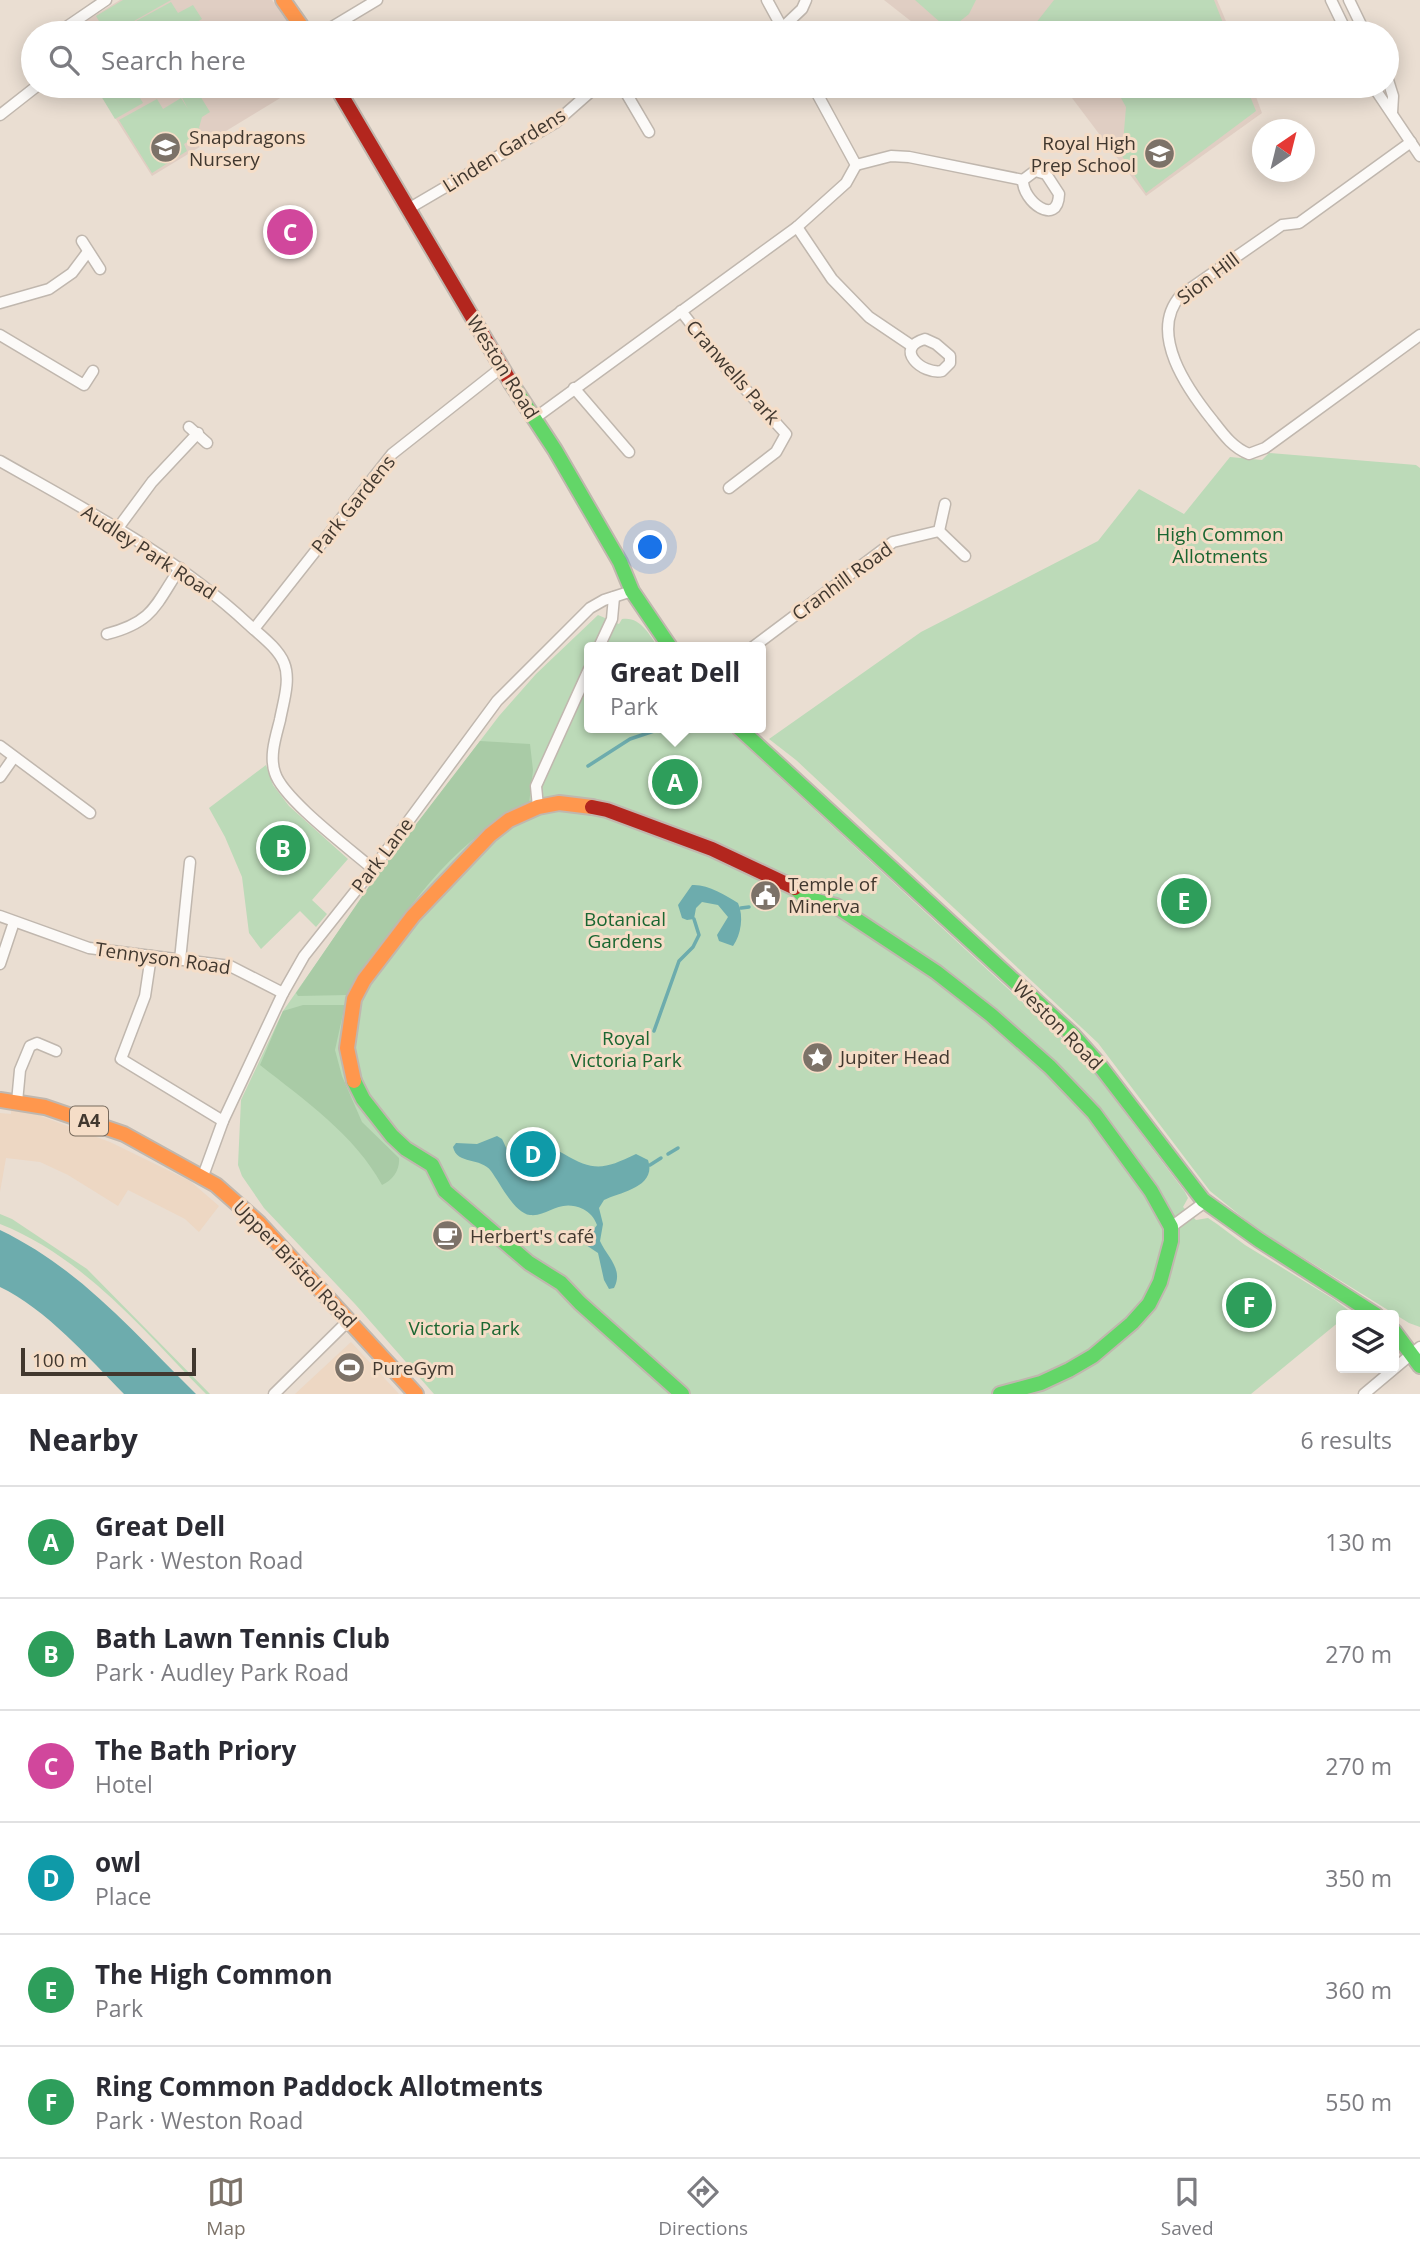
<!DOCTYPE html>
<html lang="en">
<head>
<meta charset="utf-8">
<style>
	body { margin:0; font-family:"Open Sans",sans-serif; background:#f2f2f3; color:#2b2b33 }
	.controls { position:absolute; right:21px; bottom:21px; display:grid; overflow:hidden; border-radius:7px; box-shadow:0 4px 18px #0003 }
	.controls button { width:63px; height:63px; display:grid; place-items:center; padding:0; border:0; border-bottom:2px solid #e1e1e2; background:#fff; color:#2b2b33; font:35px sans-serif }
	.compass { position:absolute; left:1252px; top:119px; width:63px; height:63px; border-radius:50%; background:#fff; box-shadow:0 4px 18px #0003; rotate:35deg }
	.scale { position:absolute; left:21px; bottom:18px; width:175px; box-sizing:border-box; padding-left:7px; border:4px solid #41382f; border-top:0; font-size:19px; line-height:24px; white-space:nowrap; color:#41382f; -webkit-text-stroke:5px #f5ddc7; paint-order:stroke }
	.you { position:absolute; left:651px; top:548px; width:24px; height:24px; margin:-18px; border:5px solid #fff; border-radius:50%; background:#1a73e8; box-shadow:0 0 0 10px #1a73e833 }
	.badge { display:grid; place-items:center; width:46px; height:46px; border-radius:50%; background:#7c7268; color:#fff; font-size:23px; font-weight:700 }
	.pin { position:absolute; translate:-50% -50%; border:4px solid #fff; box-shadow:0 2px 7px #0006 }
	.popup { position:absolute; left:584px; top:642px; width:182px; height:91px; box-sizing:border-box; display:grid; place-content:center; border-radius:7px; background:#fff; filter:drop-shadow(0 2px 5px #0005); font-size:23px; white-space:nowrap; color:#7c7c81 }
	.popup b { font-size:26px; color:#2b2b33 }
	.popup::after { content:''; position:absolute; left:50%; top:100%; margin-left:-14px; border:14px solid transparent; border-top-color:#fff }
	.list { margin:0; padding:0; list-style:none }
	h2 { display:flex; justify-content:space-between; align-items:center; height:91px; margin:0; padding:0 28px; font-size:30px }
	h2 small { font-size:23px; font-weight:400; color:#7c7c81 }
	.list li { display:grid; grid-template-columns:46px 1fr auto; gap:21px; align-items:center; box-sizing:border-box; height:112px; padding:0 28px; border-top:2px solid #e1e1e2 }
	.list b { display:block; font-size:26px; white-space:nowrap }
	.list p { margin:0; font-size:23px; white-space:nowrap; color:#7c7c81 }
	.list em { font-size:23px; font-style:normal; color:#7c7c81 }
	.icon { flex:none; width:38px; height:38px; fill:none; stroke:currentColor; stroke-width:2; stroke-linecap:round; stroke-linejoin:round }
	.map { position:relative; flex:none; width:1420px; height:1394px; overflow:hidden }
	.search { position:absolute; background:#fff; box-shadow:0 4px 18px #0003; left:21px; right:21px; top:21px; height:77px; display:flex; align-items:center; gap:18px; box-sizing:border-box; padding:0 24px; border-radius:38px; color:#7c7c81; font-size:26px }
	.sheet { height:763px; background:#fff }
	nav { display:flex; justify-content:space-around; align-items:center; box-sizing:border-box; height:98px; border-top:2px solid #e1e1e2; background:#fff; font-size:19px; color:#7c7c81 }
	nav a { display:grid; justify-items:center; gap:4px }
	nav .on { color:#7c7268 }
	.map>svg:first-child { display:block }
	.built { fill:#edd7c3 }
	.education { fill:#e0cec3 }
	.green { fill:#bcdab8 }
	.forest { fill:#a9cba6 }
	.water { fill:#6dacad }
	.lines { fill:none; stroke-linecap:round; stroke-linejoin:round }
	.stream { stroke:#6dacad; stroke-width:3.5 }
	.street-casing { stroke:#c0b7ae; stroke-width:13 }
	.fast-casing { stroke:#c0b7ae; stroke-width:18 }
	.slow-casing { stroke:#c0b7ae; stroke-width:18 }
	.jam-casing { stroke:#c0b7ae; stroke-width:18 }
	.street { stroke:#fcfaf8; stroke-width:10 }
	.fast { stroke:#63d668; stroke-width:14 }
	.slow { stroke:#ff974d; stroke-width:14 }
	.jam { stroke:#b3261e; stroke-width:14 }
	.labels { text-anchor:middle; stroke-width:6; stroke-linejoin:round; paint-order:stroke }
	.shield { fill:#f5ddc7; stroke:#776a5d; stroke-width:2 }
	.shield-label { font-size:18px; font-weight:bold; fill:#41382f }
	.poi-label { font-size:19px; fill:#41382f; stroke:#f5ddc7; text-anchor:start }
	.street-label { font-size:19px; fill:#41382f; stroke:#f5ddc7 }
	.park-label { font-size:19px; fill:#1a6631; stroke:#f5ddc7 }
</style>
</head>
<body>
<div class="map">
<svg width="1420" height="1394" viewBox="0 0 1420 1394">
	<rect width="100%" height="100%" fill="#eaded2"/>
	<!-- built -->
	<g class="built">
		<polygon points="11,1109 38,1115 110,1142 190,1181 219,1206 199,1232 185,1219 128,1190 118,1206 68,1175 40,1162 6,1158 0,1192 0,1113 11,1114"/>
		<polygon points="351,1342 399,1394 295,1394"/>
	</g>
	<!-- education -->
	<g class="education">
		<polygon points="120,0 272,0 295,33 72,33 73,29"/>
		<polygon points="884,0 1217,0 1231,33 926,33"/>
		<polygon points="95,86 300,86 152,176"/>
		<polygon points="1063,86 1252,86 1262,113 1146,196"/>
	</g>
	<!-- green -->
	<g class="green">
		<polygon points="123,0 171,0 134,21 141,33 106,33 96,16"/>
		<polygon points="915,0 976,0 969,14 954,26 941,23"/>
		<polygon points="1054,0 1214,0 1227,33 1028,33"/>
		<polygon points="171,2 178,13 193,5 202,19 190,26 194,33 143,33 136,21"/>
		<polygon points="95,86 133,86 143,103 115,119"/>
		<polygon points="180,86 194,86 210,112 202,117 199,128 202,133 184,144 187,151 152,173 119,120 157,99 163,109 181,98 188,109 177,88"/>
		<polygon points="1099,86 1246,86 1256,111 1146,193 1122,156 1126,107 1121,98"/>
		<polygon points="1269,453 1416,465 1420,468 1420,1327 1409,1323 1257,1229 1210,1191 1098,1043 796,760 769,739 921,632 1098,541 1139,489 1184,514 1230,457 1262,460"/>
		<path d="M598 615 619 624 622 619C640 616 649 634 658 647H589V728H726L1084 1059 1185 1192 1188 1198 1183 1207 1196 1220 1208 1218 1217 1224 1245 1245 1335 1300 1348 1310 1344 1315H1341L1340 1321 1251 1394H434L355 1304 264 1208 242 1176 238 1165 241 1100 283 1011 375 879 499 716 536 674Z"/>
		<polygon points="266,765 273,785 289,806 348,859 312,900 327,914 316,927 300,911 261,949 249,933 242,877 225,837 209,808"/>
		<path d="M0 1214 12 1219 87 1269 210 1394H206C144 1331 84 1257 0 1224Z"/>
	</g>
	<!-- forest -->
	<g class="forest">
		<path d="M480 741 530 744 533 770 529 804C448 841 397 923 349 995L298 996 296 993 374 879Z"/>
		<path d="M303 1005H345L335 1050 342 1076 362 1122 399 1158C400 1170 393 1180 382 1185 355 1135 303 1099 260 1065L283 1011Z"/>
	</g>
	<!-- water -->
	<g class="water">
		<path d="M692 885C708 884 725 895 738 903 744 916 741 935 733 946L719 941 717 935 728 917 718 905 702 902 696 908 694 919 687 920 682 918 678 905Z"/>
		<path d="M497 1136 502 1139C510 1155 519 1182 540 1181L547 1171 534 1150 538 1144C548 1144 555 1149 564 1154 594 1172 605 1169 636 1154L648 1160C657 1187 621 1192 604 1200L599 1208 603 1224 600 1241C607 1257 624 1269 614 1288L609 1289 604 1280 598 1253 583 1243 584 1237 591 1233 597 1225C594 1217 590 1213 583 1209 558 1198 549 1217 530 1215 514 1213 500 1183 491 1171 481 1157 457 1165 453 1147L456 1143 477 1144Z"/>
		<path d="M0 1230C81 1269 133 1332 196 1394H124C90 1359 45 1308 0 1287Z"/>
	</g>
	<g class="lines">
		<!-- stream -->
		<g class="stream">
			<polyline points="588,766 630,739 663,728"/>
			<polyline points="741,908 749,907"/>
			<polyline points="654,1031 679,961 693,947 699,935 694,919"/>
			<polyline points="668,1154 678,1148"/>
			<polyline points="650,1165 661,1158"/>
		</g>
		<defs>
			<g id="street">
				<polyline points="767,0 785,33"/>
				<polyline points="1331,0 1347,33"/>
				<polyline points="1349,0 1365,33"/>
				<polyline points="782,28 802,9 806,0"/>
				<polyline points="63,33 65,28 106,0"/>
				<polyline points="322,33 377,0"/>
				<polyline points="1387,77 1393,96 1392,113"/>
				<polyline points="622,86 649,132"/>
				<polyline points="1373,86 1420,156"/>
				<polyline points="0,115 37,86"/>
				<path d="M1411 142 1299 223 1282 225 1181 295C1147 333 1188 390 1213 421 1223 434 1233 448 1249 454L1265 448 1420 335"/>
				<polyline points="856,165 891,156 909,157 1023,180"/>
				<path d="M1035 171 1046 174 1059 194C1058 228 1022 201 1023 180Z"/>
				<polyline points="408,209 555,123 597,86"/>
				<polyline points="797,227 832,279 869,317 912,346"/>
				<polyline points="82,241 100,269"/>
				<polyline points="0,303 49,289 72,273 87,253"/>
				<polyline points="681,311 719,360 786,434 776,452 729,488"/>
				<polyline points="0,335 84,385 93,371"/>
				<path d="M925 339 936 344 950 356V363L942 371C922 375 893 348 925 339Z"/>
				<polyline points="574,388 629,452"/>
				<polyline points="535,418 797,227 846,183 856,165 813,86"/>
				<polyline points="189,427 207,443"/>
				<path d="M0 461C86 510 175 556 248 624 260 635 278 648 284 663 291 680 283 703 280 720 276 736 269 756 275 773 283 799 350 849 373 869"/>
				<polyline points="118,528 152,482 198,433"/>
				<polyline points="939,531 965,556"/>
				<polyline points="254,629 392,454 501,368"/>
				<path d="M107 634C153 622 155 606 180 568"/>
				<polyline points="599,647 612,619 614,597"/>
				<polyline points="753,647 893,542 939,531 945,504"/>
				<polyline points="0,746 90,813"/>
				<polyline points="0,777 14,757"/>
				<polyline points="538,807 536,786 589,669"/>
				<polyline points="0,916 89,948 230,966 283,993"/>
				<polyline points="151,956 145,996 121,1059 223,1121"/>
				<polyline points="180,960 190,862"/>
				<polyline points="0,964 14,922"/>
				<polyline points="17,1102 20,1070 30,1046 37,1043 56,1051"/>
				<polyline points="203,1176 223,1121 283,993 304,956 373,869 497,701 590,608 604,600 632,591"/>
				<polyline points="1171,1227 1205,1202"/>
				<polyline points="274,1394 348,1321"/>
				<polyline points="1364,1394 1420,1347"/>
			</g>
			<g id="fast">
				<polyline points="511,383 555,450 620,562 632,591 670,647"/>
				<polyline points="739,728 1073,1035 1097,1062 1203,1200 1259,1240 1376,1315"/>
				<polyline points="795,888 806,898 836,906 936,972 991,1015 1050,1067 1094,1113 1151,1191 1171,1227 1171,1241 1160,1282 1149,1304 1132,1323 1093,1356 1069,1370 1041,1383 1000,1394"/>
				<polyline points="354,1081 363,1099 392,1136 406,1149 432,1165 445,1191 529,1263 561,1283 580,1303 682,1394"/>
				<polyline points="1394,1331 1420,1366"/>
			</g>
			<g id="slow">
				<polyline points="283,0 306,33"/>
				<polyline points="354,1081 347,1048 354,999 364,980 413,916 490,835 509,820 538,807 559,803 592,807"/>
				<polyline points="0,1100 45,1107 124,1134 216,1185 259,1223 416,1394"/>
			</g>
			<g id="jam">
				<polyline points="336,86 511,383"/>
				<polyline points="592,807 607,810 712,849 795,888"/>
			</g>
		</defs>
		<!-- street casing -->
		<use href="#street" class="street-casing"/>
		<!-- fast casing -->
		<use href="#fast" class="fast-casing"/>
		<!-- slow casing -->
		<use href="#slow" class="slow-casing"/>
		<!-- jam casing -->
		<use href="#jam" class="jam-casing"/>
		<!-- street -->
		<use href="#street" class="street"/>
		<!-- fast -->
		<use href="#fast" class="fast"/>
		<!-- slow -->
		<use href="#slow" class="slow"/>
		<!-- jam -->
		<use href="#jam" class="jam"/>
	</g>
	<!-- icons -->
	<defs>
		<symbol id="school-disc" viewBox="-11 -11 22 22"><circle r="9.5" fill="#7c7268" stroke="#f5ddc7"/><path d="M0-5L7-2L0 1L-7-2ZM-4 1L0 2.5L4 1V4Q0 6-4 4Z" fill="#fff"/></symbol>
		<symbol id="civic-disc" viewBox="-11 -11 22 22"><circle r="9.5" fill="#7c7268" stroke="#f5ddc7"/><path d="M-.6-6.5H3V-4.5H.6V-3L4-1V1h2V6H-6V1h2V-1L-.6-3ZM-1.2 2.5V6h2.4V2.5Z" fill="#fff"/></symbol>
		<symbol id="sight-disc" viewBox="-11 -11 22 22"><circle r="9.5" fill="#7c7268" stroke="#f5ddc7"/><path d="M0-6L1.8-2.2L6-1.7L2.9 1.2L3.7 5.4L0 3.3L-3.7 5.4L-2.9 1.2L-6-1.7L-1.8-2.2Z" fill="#fff"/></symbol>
		<symbol id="cafe-disc" viewBox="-11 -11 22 22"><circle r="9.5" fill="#7c7268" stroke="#f5ddc7"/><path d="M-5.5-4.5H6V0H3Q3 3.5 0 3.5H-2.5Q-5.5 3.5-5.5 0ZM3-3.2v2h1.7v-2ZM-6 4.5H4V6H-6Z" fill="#fff"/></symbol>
		<symbol id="stadium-disc" viewBox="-11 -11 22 22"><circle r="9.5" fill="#7c7268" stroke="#f5ddc7"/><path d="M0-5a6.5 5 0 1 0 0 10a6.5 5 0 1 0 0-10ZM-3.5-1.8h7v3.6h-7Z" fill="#fff"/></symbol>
	</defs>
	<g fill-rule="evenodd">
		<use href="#school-disc" x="148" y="130" width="35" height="35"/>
		<use href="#school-disc" x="1142" y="136" width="35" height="35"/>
		<use href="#civic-disc" x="748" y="878" width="35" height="35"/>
		<use href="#sight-disc" x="800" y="1040" width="35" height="35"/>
		<use href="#cafe-disc" x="430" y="1218" width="35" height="35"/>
		<use href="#stadium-disc" x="332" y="1350" width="35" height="35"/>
	</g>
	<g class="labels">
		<!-- shield labels -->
		<rect class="shield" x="70" y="1106.5" width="38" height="29" rx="5"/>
		<g class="shield-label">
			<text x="89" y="1127">A4</text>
		</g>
		<!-- poi labels -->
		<g class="poi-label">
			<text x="189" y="144">Snapdragons<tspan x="189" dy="22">Nursery</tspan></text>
			<text x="1136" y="150" text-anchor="end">Royal High<tspan x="1136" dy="22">Prep School</tspan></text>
			<text x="788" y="891">Temple of<tspan x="788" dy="22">Minerva</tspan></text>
			<text x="840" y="1064">Jupiter Head</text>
			<text x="470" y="1243">Herbert's café</text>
			<text x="372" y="1375">PureGym</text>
		</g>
		<!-- street labels -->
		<g class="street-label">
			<text transform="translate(504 150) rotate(-32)" y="7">Linden Gardens</text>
			<text transform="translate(1208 278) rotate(-37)" y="7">Sion Hill</text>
			<text transform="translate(503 367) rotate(58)" y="7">Weston Road</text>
			<text transform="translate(733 372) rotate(49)" y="7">Cranwells Park</text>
			<text transform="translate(353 504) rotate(-51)" y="7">Park Gardens</text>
			<text transform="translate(149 552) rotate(33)" y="7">Audley Park Road</text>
			<text transform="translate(842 581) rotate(-36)" y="7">Cranhill Road</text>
			<text transform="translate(382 855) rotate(-53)" y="7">Park Lane</text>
			<text transform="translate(163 958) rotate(8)" y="7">Tennyson Road</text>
			<text transform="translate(1058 1025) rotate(45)" y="7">Weston Road</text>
			<text transform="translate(295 1264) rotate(46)" y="7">Upper Bristol Road</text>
		</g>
		<!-- park labels -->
		<g class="park-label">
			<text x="1220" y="541">High Common<tspan x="1220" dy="22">Allotments</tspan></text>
			<text x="625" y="926">Botanical<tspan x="625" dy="22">Gardens</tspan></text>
			<text x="626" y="1045">Royal<tspan x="626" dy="22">Victoria Park</tspan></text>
			<text x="464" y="1335">Victoria Park</text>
		</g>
	</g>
</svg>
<div class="controls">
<button><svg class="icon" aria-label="layers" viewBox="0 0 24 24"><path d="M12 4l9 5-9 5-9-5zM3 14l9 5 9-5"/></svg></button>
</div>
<svg class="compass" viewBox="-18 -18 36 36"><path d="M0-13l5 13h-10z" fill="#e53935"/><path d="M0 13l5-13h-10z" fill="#7c7c81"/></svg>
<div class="scale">100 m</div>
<div class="you"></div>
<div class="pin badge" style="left:675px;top:782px;background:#2e9e5b">A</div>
<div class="popup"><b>Great Dell</b>Park</div>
<div class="pin badge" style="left:283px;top:848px;background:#2e9e5b">B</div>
<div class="pin badge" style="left:290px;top:232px;background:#d1479c">C</div>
<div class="pin badge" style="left:533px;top:1154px;background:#0f9aa8">D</div>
<div class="pin badge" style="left:1184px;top:901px;background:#2e9e5b">E</div>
<div class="pin badge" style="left:1249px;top:1305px;background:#2e9e5b">F</div>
<div class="search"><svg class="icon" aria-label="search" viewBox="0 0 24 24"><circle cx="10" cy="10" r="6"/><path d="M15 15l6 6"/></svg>Search here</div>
</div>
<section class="sheet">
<h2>Nearby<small>6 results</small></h2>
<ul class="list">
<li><span class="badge" style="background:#2e9e5b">A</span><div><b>Great Dell</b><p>Park · Weston Road</p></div><em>130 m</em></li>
<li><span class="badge" style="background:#2e9e5b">B</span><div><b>Bath Lawn Tennis Club</b><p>Park · Audley Park Road</p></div><em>270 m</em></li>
<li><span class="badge" style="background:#d1479c">C</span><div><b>The Bath Priory</b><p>Hotel</p></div><em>270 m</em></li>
<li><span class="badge" style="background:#0f9aa8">D</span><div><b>owl</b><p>Place</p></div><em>350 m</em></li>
<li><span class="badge" style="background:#2e9e5b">E</span><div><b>The High Common</b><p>Park</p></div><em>360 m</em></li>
<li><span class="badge" style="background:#2e9e5b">F</span><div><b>Ring Common Paddock Allotments</b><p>Park · Weston Road</p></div><em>550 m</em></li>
</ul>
</section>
<nav>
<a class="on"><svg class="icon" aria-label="map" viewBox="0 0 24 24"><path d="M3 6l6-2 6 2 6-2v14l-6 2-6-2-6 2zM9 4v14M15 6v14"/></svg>Map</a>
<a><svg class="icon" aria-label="directions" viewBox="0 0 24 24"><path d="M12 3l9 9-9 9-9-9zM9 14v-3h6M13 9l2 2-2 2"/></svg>Directions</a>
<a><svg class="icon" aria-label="saved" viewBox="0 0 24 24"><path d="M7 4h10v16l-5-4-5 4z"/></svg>Saved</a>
</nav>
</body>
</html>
